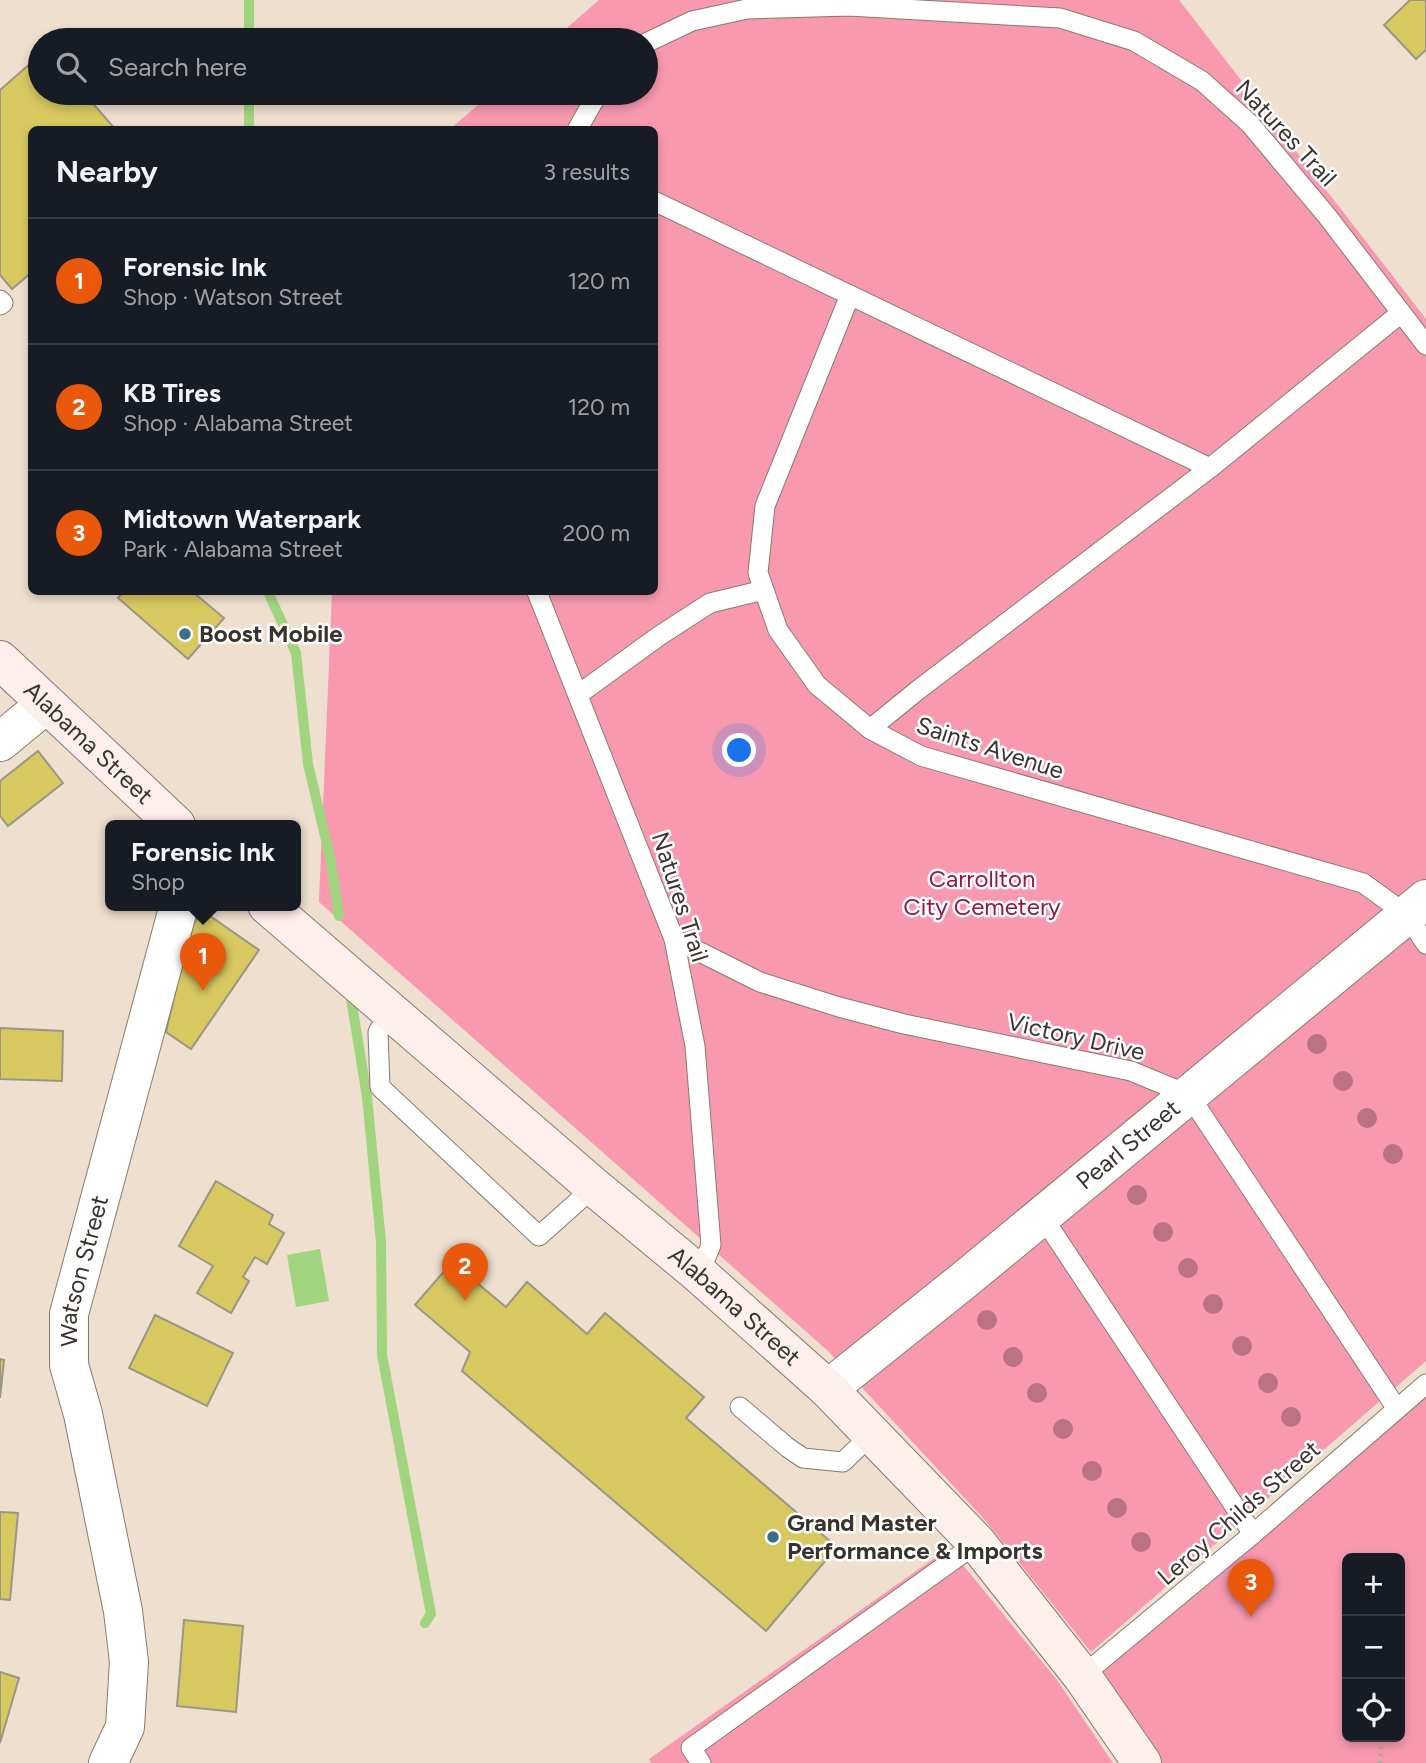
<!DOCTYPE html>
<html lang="en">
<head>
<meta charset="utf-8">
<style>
	body { margin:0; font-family:Figtree,sans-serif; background:#20242c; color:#f1f3f6 }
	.controls { position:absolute; right:21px; bottom:21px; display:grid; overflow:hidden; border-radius:10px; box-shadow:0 4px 10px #0003 }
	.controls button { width:63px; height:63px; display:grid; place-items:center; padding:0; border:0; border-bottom:2px solid #363941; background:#171b24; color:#f1f3f6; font:35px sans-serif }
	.you { position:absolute; left:740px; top:751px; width:24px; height:24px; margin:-18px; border:5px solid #fff; border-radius:50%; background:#1a73e8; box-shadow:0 0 0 10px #1a73e833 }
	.badge { display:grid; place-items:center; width:46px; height:46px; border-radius:50%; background:#ea580c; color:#fff; font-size:23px; font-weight:700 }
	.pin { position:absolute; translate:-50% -58px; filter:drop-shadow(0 2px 4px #0008) }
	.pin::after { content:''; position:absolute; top:37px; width:24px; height:21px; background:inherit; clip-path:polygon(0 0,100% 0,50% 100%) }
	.popup { position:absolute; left:105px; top:820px; width:196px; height:91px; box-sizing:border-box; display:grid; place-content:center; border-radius:10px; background:#171b24; filter:drop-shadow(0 2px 5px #0005); font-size:23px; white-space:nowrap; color:#9ea1a6 }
	.popup b { font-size:26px; color:#f1f3f6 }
	.popup::after { content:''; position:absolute; left:50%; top:100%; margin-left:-14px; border:14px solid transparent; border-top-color:#171b24 }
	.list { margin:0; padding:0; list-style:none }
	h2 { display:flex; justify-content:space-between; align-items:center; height:91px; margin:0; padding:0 28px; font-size:30px }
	h2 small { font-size:23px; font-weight:400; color:#9ea1a6 }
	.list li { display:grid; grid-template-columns:46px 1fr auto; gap:21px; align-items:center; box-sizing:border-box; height:126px; padding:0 28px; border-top:2px solid #363941 }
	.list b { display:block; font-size:26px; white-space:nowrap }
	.list p { margin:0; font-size:23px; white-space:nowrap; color:#9ea1a6 }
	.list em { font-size:23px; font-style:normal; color:#9ea1a6 }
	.icon { flex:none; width:38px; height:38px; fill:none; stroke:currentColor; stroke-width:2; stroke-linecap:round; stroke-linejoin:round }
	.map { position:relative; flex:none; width:1426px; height:1763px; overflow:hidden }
	.search { position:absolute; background:#171b24; box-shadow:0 4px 10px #0003; left:28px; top:28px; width:630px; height:77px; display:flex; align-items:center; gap:18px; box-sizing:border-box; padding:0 24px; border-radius:38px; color:#9ea1a6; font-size:26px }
	.panel { position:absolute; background:#171b24; box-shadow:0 4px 10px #0003; left:28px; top:126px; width:630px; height:469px; border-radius:10px }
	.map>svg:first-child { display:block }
	.green { fill:#f899b0; fill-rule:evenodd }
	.water { fill:#a1d47f }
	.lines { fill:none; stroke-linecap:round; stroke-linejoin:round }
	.stream { stroke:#a1d47f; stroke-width:10 }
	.building { fill:#d7c860; stroke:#9a9784; stroke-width:2 }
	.service-casing { stroke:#897b6d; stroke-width:21 }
	.minor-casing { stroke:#897b6d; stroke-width:40 }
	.secondary-casing { stroke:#897b6d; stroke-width:40 }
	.path { stroke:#b2a699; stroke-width:4.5; stroke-dasharray:2 5; stroke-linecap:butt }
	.service { stroke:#fff; stroke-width:19 }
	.minor { stroke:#fff; stroke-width:38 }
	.secondary { stroke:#fcefec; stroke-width:38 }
	.tree { fill:#ba7284 }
	.poi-dot { fill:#38708a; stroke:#fff; stroke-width:2.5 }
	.labels { text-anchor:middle; stroke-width:5; stroke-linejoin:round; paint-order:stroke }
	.street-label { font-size:24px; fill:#39332d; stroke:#fff }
	.poi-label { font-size:24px; font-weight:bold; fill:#39332d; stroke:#fff; text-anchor:start }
	.park-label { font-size:24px; fill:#901846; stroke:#fff }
</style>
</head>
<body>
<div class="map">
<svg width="1426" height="1763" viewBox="0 0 1426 1763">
	<rect width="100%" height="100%" fill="#eedfcf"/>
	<!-- green -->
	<g class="green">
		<polygon points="599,0 1179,0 1426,319 1426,1361 1091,1652 984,1519 828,1351 319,902 332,592 654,592 654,130 450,129 492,93 646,93 646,40 553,40"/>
		<path d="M1426 1397V1763H1142L1082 1676ZM1347 1558H1400V1737H1347Z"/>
		<polygon points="949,1548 1057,1680 1113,1763 651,1763 649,1759"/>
	</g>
	<!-- water -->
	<polygon class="water" points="320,1249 329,1301 296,1307 287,1255"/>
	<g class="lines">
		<!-- stream -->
		<g class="stream">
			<polyline points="249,0 249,40"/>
			<polyline points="249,93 249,130"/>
			<polyline points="268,592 296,653 308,764 330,857 339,916"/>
			<polyline points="351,998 367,1097 381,1242 382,1355 431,1614 425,1623"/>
		</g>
	</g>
	<!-- building -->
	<g class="building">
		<polygon points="1410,0 1426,0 1426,50 1416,59 1384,25"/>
		<polygon points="40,55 40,93 84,93 116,130 32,130 32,272 12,289 0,275 0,90"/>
		<polygon points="123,592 193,592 224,618 188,659 118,598"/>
		<polygon points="38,751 63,783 8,826 0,816 0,781"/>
		<polygon points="203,911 259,950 191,1049 166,1032 190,929"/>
		<polygon points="0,1028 63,1031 62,1081 0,1079"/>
		<polygon points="216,1181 273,1215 269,1224 284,1233 267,1264 255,1257 243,1277 249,1281 231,1313 197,1293 213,1266 179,1246"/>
		<polygon points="452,1262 506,1307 527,1282 587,1334 605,1313 704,1397 686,1418 837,1547 766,1631 462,1371 470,1352 415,1305"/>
		<polygon points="155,1315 233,1353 207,1406 129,1368"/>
		<polygon points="0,1359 4,1360 0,1398"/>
		<polygon points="0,1512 18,1513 10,1600 0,1599"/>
		<polygon points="184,1620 243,1626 236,1712 177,1706"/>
		<polygon points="0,1672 19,1678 0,1743"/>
	</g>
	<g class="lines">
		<defs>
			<g id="service">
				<polyline points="646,43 692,21 747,9 849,6 1060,18 1134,41 1202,81 1250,124 1327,216 1426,345"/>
				<polyline points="577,130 598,93"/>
				<polyline points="654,201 1210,468"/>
				<polyline points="850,295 765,506 758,573 778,630 817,685 870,729 921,756 1363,883 1407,915 1426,944"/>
				<polyline points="0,300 3,303 0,305"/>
				<polyline points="537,592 674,939 695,1046 711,1245 699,1274"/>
				<polyline points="579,694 659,636 710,603 764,590"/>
				<polyline points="870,729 918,690 1210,468 1401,313"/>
				<polyline points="674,939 760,982 839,1007 904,1024 1131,1071 1189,1095 1397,1409"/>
				<polyline points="391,1012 378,1032 380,1087 539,1236 594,1187"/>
				<polyline points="1042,1216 1253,1534"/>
				<polyline points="740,1407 787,1447 803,1458 843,1462 872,1434"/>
				<polyline points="1082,1676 1253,1534 1426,1384"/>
				<polyline points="701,1763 691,1748 977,1543"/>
			</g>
			<g id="minor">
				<polyline points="0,742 46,704"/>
				<path id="s1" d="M828 1389 963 1281 1426 899"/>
				<path id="s2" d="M108 1763 125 1727 129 1662 123 1611 83 1414 69 1365V1314L179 905"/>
			</g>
			<g id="secondary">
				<path id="s3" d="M0 660 176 825"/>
				<path id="s4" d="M267 905 594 1187 699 1274 828 1389 977 1543 1082 1676 1142 1763"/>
			</g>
		</defs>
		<!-- service casing -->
		<use href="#service" class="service-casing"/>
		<!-- minor casing -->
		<use href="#minor" class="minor-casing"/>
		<!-- secondary casing -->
		<use href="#secondary" class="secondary-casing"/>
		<!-- path -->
		<polyline class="path" points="1380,1763 1382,1737"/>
		<!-- service -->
		<use href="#service" class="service"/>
		<!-- minor -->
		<use href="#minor" class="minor"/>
		<!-- secondary -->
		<use href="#secondary" class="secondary"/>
	</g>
	<!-- trees -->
	<g class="tree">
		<circle cx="1317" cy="1044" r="10"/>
		<circle cx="1343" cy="1081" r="10"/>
		<circle cx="1367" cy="1118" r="10"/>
		<circle cx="1393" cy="1154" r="10"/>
		<circle cx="1137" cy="1195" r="10"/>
		<circle cx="1163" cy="1232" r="10"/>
		<circle cx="1188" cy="1268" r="10"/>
		<circle cx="1213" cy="1304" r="10"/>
		<circle cx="987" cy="1320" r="10"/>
		<circle cx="1242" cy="1346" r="10"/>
		<circle cx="1013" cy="1357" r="10"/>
		<circle cx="1268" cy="1383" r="10"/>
		<circle cx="1037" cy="1393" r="10"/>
		<circle cx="1291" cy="1417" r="10"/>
		<circle cx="1063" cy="1429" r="10"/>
		<circle cx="1092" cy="1471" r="10"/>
		<circle cx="1117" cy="1508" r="10"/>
		<circle cx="1141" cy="1542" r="10"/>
	</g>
	<!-- markers -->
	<g class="poi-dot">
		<circle cx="185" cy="634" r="7"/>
		<circle cx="773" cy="1537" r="7"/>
	</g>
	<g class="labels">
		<!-- street labels -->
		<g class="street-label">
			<text transform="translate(1286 133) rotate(47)" y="8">Natures Trail</text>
			<text dy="8" stroke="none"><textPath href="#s3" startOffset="121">Alabama Street</textPath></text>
			<text transform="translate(990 748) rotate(18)" y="8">Saints Avenue</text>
			<text transform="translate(680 897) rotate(72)" y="8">Natures Trail</text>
			<text transform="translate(1076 1037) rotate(13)" y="8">Victory Drive</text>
			<text dy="8" stroke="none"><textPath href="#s1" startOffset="387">Pearl Street</textPath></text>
			<text dy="8" stroke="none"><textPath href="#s2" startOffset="504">Watson Street</textPath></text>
			<text dy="8" stroke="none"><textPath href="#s4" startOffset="616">Alabama Street</textPath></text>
			<text transform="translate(1239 1513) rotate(-41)" y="8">Leroy Childs Street</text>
		</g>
		<!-- poi labels -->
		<g class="poi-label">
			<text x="199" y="642">Boost Mobile</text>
			<text x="787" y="1531">Grand Master<tspan x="787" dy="28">Performance &amp; Imports</tspan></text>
		</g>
		<!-- park labels -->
		<g class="park-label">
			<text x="982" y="887">Carrollton<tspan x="982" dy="28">City Cemetery</tspan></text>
		</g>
	</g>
</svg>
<div class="controls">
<button>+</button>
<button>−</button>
<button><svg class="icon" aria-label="locate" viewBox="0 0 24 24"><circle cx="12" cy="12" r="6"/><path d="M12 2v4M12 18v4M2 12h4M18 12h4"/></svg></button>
</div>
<div class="you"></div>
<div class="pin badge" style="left:203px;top:991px">1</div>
<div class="popup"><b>Forensic Ink</b>Shop</div>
<div class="pin badge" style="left:465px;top:1301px">2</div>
<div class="pin badge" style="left:1251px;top:1617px">3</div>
<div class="search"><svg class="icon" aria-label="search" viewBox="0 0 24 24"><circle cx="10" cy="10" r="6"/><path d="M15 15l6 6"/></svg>Search here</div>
<section class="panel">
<h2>Nearby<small>3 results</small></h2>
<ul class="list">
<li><span class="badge">1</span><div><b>Forensic Ink</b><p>Shop · Watson Street</p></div><em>120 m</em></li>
<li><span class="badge">2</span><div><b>KB Tires</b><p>Shop · Alabama Street</p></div><em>120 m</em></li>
<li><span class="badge">3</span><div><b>Midtown Waterpark</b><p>Park · Alabama Street</p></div><em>200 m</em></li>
</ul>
</section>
</div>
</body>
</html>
